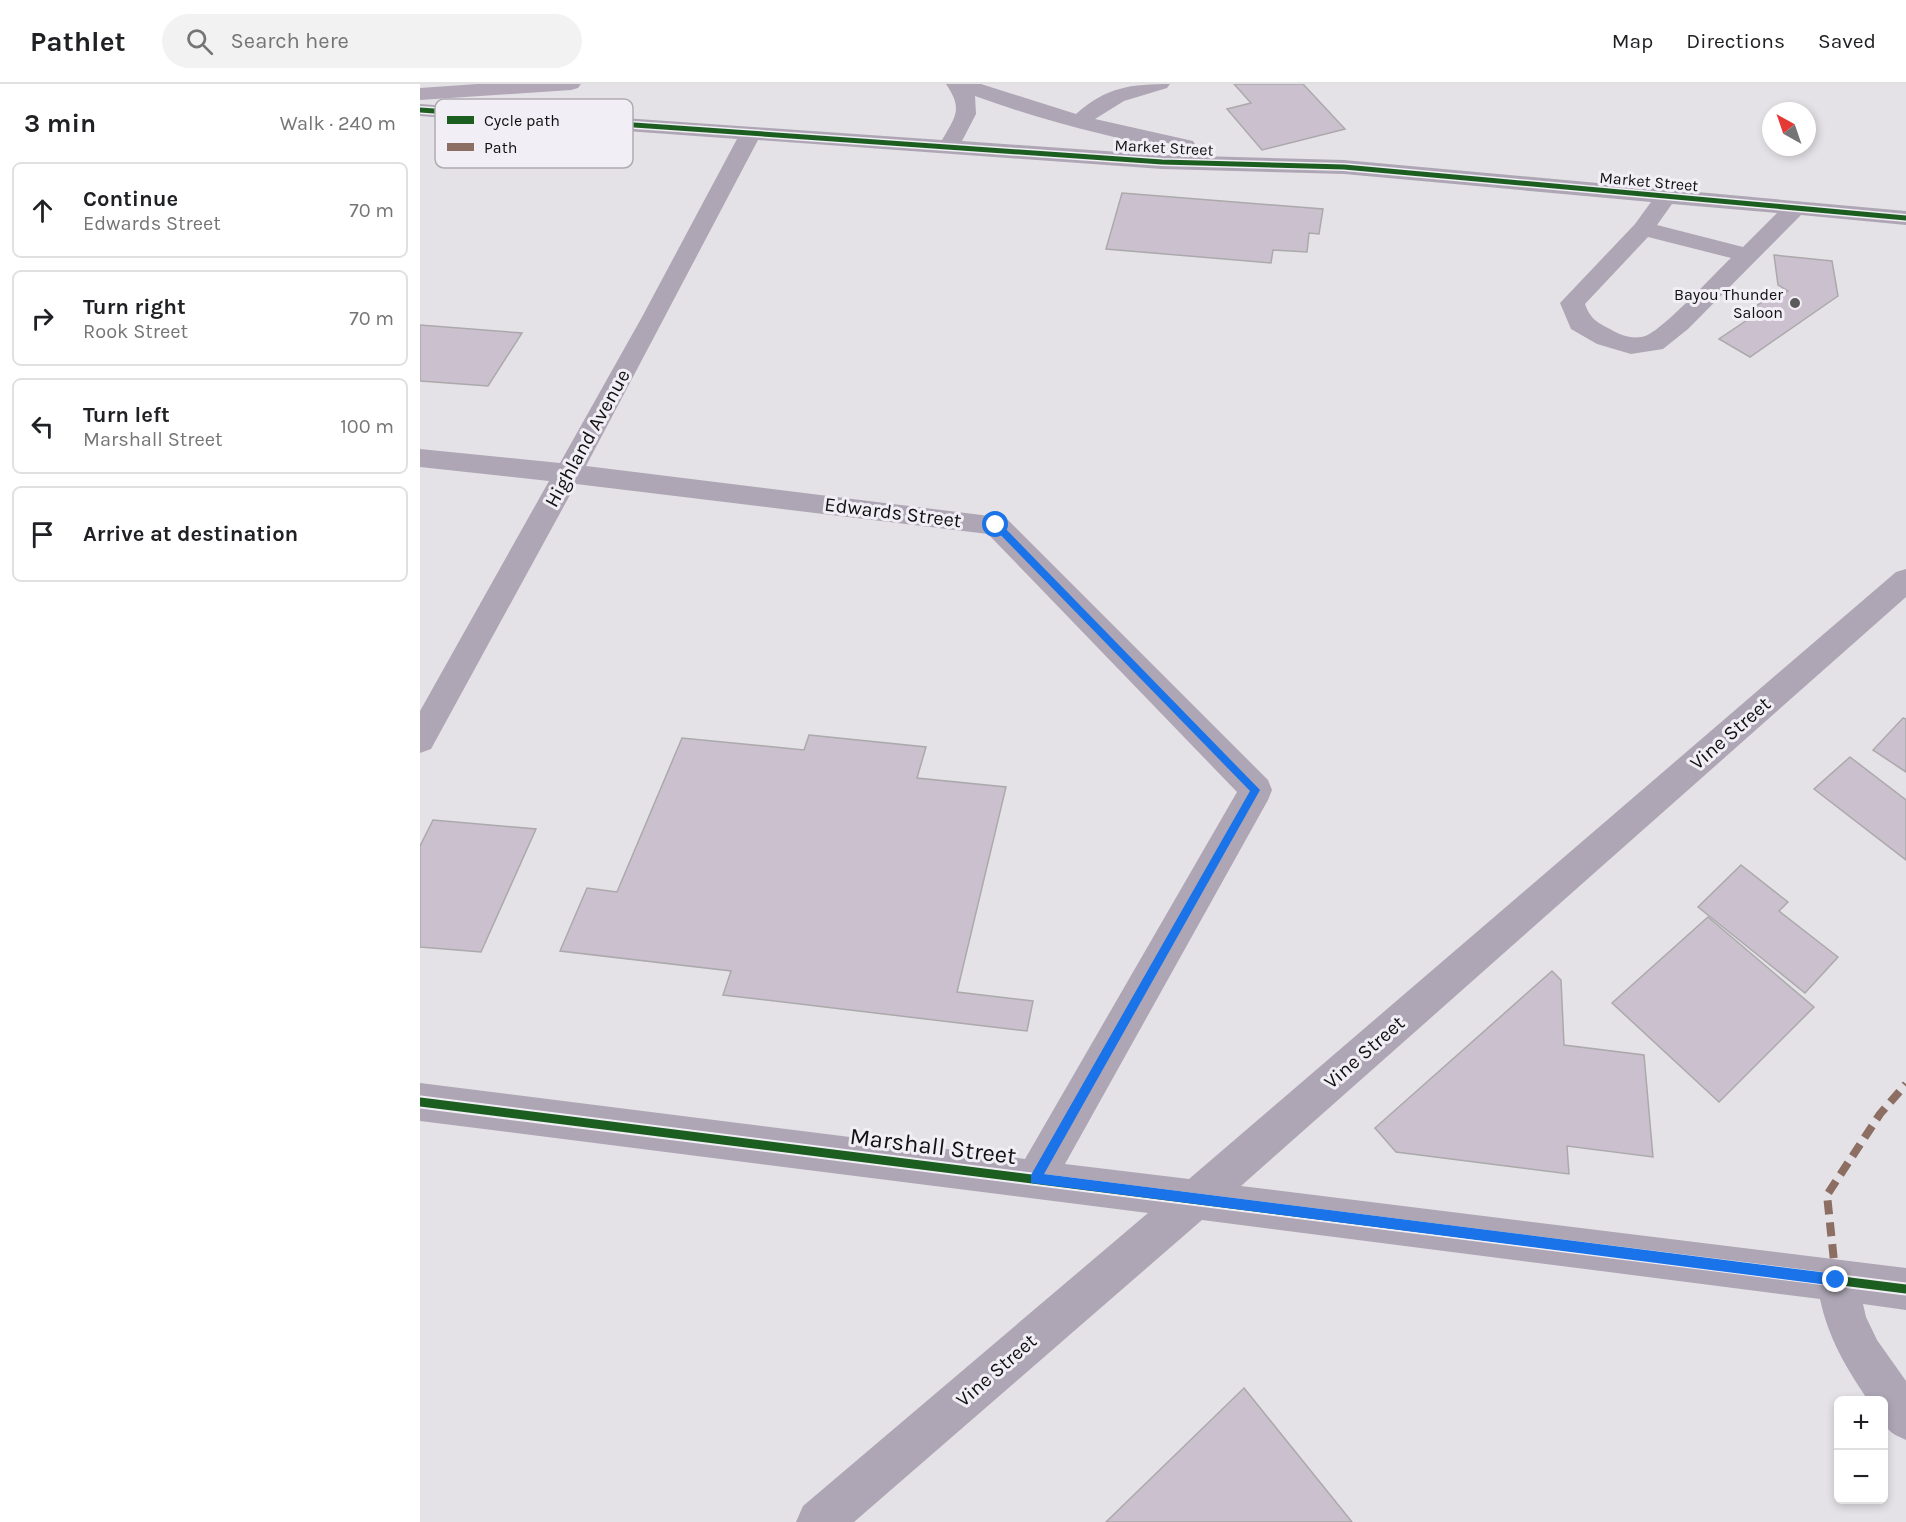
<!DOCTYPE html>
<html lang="en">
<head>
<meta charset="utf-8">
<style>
	body { margin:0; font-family:Karla,sans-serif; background:#f2f2f2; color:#202124 }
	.controls { position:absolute; right:18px; bottom:18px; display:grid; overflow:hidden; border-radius:9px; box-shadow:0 3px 9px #0003 }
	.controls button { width:54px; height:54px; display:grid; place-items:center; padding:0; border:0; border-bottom:2px solid #e0e0e0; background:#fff; color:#202124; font:30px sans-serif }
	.compass { position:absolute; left:1342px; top:18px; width:54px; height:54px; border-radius:50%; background:#fff; box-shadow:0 3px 9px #0003; rotate:320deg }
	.stop { position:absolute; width:18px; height:18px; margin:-14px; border:4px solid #1a73e8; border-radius:50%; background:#fff }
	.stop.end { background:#1a73e8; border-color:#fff; box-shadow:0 2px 6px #0008 }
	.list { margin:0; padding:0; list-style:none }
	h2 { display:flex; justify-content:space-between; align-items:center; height:78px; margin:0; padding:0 24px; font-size:26px }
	h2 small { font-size:20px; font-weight:400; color:#757577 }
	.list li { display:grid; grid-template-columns:39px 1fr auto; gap:18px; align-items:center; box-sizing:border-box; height:96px; margin:0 12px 12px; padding:0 12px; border:2px solid #e0e0e0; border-radius:9px }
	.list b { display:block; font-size:22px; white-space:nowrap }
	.list p { margin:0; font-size:20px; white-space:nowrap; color:#757577 }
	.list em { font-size:20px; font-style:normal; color:#757577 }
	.icon { flex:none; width:33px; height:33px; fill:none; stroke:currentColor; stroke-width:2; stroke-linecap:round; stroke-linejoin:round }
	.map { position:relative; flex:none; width:1486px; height:1438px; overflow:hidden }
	header { display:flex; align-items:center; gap:36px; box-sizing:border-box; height:84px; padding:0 30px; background:#fff; border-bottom:2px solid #e0e0e0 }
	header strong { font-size:28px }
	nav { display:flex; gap:33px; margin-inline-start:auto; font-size:21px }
	.search { width:420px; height:54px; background:#f2f2f2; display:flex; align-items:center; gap:15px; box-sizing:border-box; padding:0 21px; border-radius:33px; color:#757577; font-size:22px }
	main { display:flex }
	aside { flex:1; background:#fff }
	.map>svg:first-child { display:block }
	.building { fill:#cbc0cd; stroke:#aba9ac; stroke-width:1.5 }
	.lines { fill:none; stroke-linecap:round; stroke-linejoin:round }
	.minor { fill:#aea6b5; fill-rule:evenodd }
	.major { fill:#b1a7b6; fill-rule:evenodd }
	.quiet { stroke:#8d6e63; stroke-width:8; stroke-dasharray:14 8; stroke-linecap:butt }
	.cycleway-far1-casing { stroke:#f1eef5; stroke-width:8 }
	.cycleway-casing { stroke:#f1eef5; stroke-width:13 }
	.cycleway-far1 { stroke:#1b5e20; stroke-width:5 }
	.cycleway { stroke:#1b5e20; stroke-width:9 }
	.route { fill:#1a73e8 }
	.poi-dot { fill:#5b5a5c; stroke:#f1eef5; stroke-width:2 }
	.labels { text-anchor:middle; stroke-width:6; stroke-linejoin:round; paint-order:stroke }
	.far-street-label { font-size:16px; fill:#111012; stroke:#f1eef5 }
	.far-poi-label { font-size:16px; fill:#111012; stroke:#f1eef5; text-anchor:end }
	.street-label { font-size:20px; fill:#111012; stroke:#f1eef5 }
	.near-street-label { font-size:24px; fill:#111012; stroke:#f1eef5 }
	.key { fill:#f1eef5; stroke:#aeabb1; stroke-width:1.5 }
	.key-label { font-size:16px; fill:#111012 }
</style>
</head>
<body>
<header>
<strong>Pathlet</strong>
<div class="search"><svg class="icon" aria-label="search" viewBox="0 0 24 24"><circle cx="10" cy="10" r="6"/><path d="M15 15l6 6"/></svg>Search here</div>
<nav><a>Map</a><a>Directions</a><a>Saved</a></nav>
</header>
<main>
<aside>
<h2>3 min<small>Walk · 240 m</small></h2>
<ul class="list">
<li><svg class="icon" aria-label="ahead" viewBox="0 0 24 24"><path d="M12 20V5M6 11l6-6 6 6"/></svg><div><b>Continue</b><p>Edwards Street</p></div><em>70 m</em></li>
<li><svg class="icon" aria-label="right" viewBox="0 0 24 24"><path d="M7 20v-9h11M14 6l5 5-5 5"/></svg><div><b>Turn right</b><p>Rook Street</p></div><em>70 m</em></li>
<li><svg class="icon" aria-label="left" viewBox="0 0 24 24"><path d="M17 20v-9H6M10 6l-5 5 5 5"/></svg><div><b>Turn left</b><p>Marshall Street</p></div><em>100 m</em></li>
<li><svg class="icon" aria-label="arrive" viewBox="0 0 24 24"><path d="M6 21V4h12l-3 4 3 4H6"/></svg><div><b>Arrive at destination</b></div></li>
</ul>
</aside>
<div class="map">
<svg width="1486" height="1438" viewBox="0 0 1486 1438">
	<rect width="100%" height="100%" fill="#e4e2e6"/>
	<!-- building -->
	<g class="building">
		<polygon points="814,0 883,0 925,45 842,66 807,25 831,19"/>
		<polygon points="702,109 903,125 899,150 889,149 887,168 853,166 851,179 686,165"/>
		<polygon points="1354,171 1412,177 1418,212 1330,273 1299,255 1339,228 1333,224 1353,211 1358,213 1368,207 1358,201"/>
		<polygon points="0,241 102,249 68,302 0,297"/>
		<polygon points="1483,634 1486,635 1486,688 1453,666"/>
		<polygon points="389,651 506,663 497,694 586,703 537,908 613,917 607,947 303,911 311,887 140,867 167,804 197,808 262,654 384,666"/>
		<polygon points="1430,673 1486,716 1486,776 1394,705"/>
		<polygon points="13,736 116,745 61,868 0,863 0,762"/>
		<polygon points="1321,781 1368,818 1359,827 1418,873 1385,909 1278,823"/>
		<polygon points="1288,833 1394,923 1299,1018 1192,919"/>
		<polygon points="1132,887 1141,896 1144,961 1224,971 1233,1073 1147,1062 1149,1090 976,1068 955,1044"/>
		<polygon points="824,1304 932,1438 686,1438"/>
	</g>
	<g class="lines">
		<!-- minor -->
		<path class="minor" d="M526 0H561L656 30C686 3 711 0 750 0L747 4 704 17 675 35 773 57 776 62 773 67 765 69C694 54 623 37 555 12L556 30 542 57 742 71 924 76 1486 127V141L1381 131 1268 245 1243 265 1211 270 1177 260 1151 245 1140 219 1215 140 1231 118 924 90 742 85 338 56 166 382 586 434 848 696 852 706 848 716 645 1080 769 1095 1476 488 1486 485V513L821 1102 1486 1184V1226L1443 1220 1446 1233 1457 1256 1486 1297V1356C1462 1346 1464 1341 1464 1316H1448C1426 1284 1408 1253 1400 1215L782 1136 434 1438H376L383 1422 728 1129 0 1037V999L605 1075 817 708 568 450 156 400 11 665 0 669V627L129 397 0 383V365L140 379 222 233 317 55 0 32V20L522 56C536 32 543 25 526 0ZM1252 120 1357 129 1323 163 1237 141ZM1228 153 1311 174C1295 189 1242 247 1225 252 1213 256 1200 251 1190 245 1176 238 1170 234 1165 220Z"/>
		<!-- major -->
		<polygon class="major" points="57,0 161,0 158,4 151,6 0,16 0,4"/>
		<!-- quiet -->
		<polyline class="quiet" points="1416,1196 1407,1111 1460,1030 1486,1000"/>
		<defs>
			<polyline id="cycleway-far1" points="0,26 742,78 924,83 1486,134"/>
			<polyline id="cycleway" points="0,1018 1486,1205"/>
		</defs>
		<!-- cycleway-far1 casing -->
		<use href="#cycleway-far1" class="cycleway-far1-casing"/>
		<!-- cycleway casing -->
		<use href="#cycleway" class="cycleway-casing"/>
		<!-- cycleway-far1 -->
		<use href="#cycleway-far1" class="cycleway-far1"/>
		<!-- cycleway -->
		<use href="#cycleway" class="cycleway"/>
	</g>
	<!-- route -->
	<polygon class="route" points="573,438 579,438 840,706 624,1090 1416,1190 1420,1192 1420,1201 1416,1202 611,1099 611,1091 830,707 573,443"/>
	<!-- markers -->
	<circle class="poi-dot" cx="1375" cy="219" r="6"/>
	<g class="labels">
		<!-- far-street labels -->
		<g class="far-street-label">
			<text transform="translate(744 63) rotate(3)" y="6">Market Street</text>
			<text transform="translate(1229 97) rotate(5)" y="6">Market Street</text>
		</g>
		<!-- far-poi labels -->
		<g class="far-poi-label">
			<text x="1363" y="216">Bayou Thunder<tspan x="1363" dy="18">Saloon</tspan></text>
		</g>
		<!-- street labels -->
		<g class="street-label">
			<text transform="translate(167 354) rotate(-61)" y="7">Highland Avenue</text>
			<text transform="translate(473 428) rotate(7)" y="7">Edwards Street</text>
			<text transform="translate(1310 649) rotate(-41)" y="7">Vine Street</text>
			<text transform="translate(944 968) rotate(-41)" y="7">Vine Street</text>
			<text transform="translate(576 1286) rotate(-41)" y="7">Vine Street</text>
		</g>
		<!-- near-street labels -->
		<g class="near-street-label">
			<text transform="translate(513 1062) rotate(7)" y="8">Marshall Street</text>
		</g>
	</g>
	<!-- legend -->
	<rect x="15" y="15" width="198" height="69" rx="9" class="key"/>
	<rect x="27" y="32" width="27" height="8" fill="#1b5e20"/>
	<rect x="27" y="59" width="27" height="8" fill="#8d6e63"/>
	<g class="key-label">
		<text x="64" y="42">Cycle path</text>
		<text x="64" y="69">Path</text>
	</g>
</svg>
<div class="controls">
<button>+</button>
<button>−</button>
</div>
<svg class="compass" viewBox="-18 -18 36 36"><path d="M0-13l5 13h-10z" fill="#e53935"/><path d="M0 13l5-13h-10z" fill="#757577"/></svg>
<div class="stop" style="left:576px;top:441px"></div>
<div class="stop end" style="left:1416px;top:1196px"></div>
</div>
</main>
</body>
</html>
